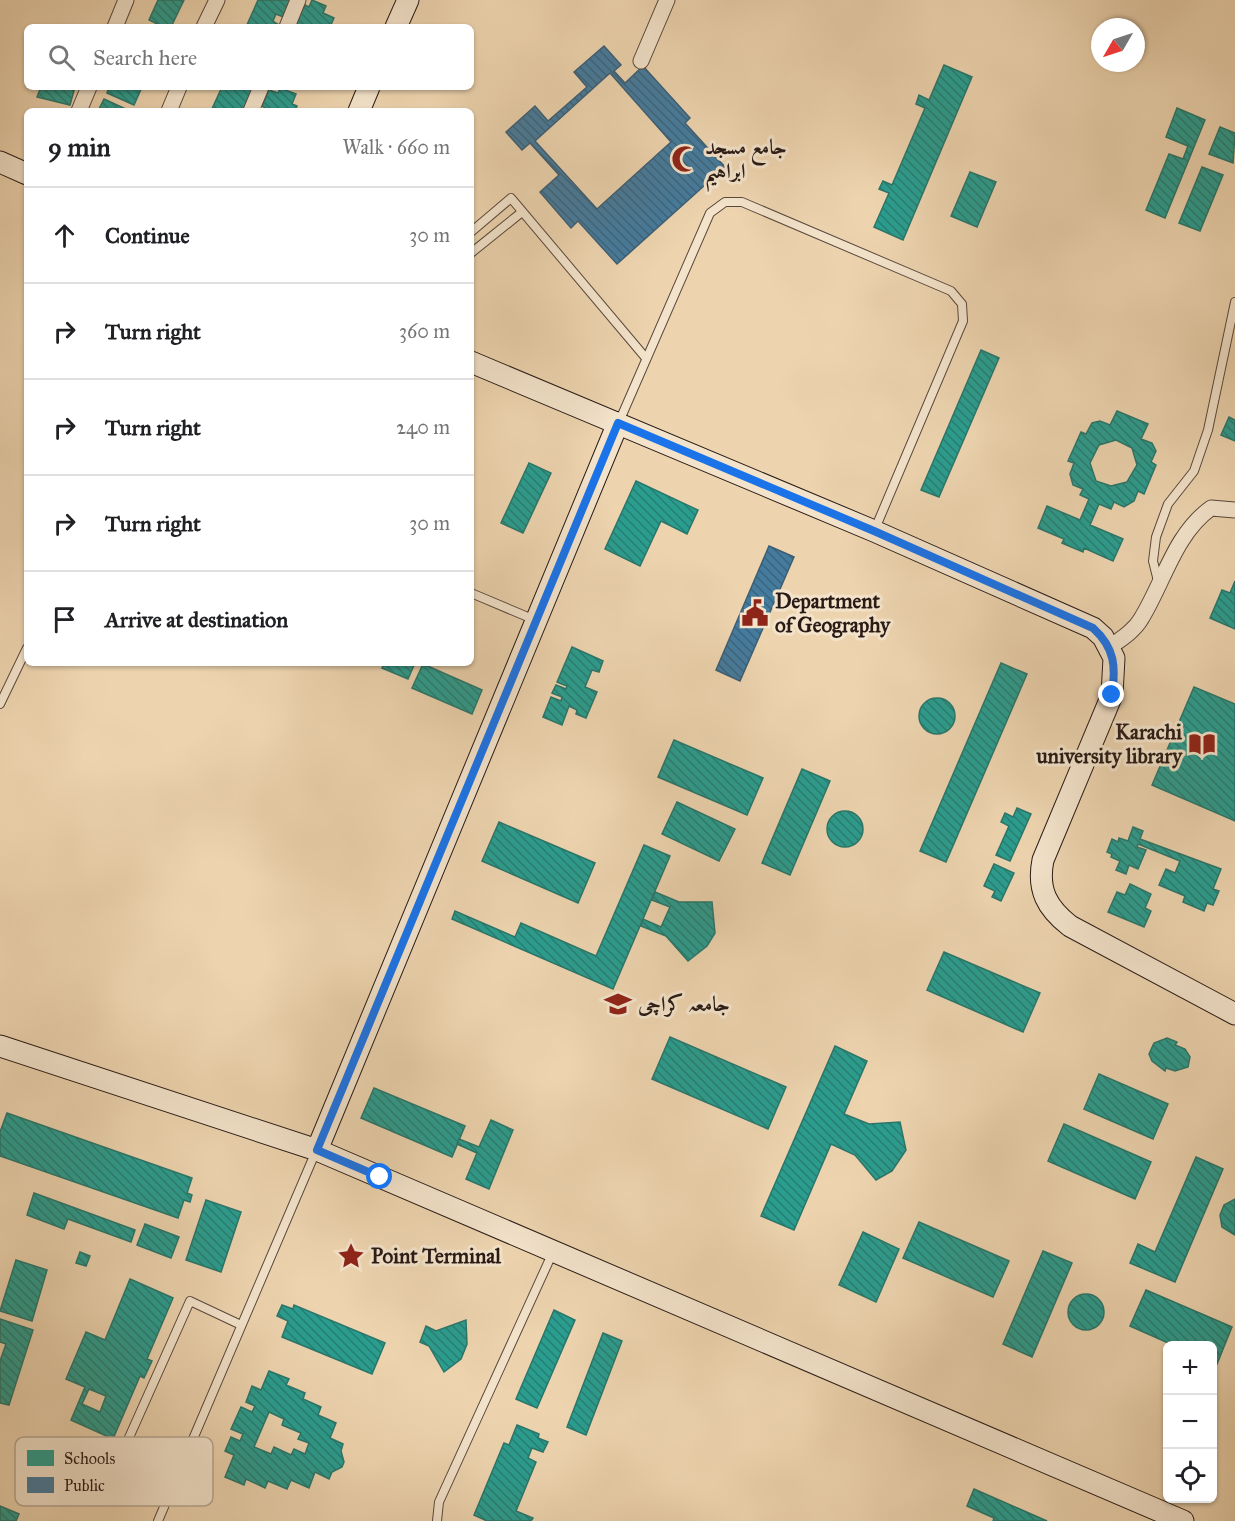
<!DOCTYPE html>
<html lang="en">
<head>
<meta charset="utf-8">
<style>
	body { margin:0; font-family:"IM FELL Great Primer",Amiri,serif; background:#f2f2f2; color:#202124 }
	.controls { position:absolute; right:18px; bottom:18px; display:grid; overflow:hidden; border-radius:9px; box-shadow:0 2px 4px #0004 }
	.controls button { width:54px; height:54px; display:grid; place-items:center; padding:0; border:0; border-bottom:2px solid #e0e0e0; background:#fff; color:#202124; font:30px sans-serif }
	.compass { position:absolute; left:1091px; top:18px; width:54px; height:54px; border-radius:50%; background:#fff; box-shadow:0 2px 4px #0004; rotate:231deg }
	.stop { position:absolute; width:18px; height:18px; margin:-14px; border:4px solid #1a73e8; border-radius:50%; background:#fff }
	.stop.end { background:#1a73e8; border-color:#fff; box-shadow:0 2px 6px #0008 }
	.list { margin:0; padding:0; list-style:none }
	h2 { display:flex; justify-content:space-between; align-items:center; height:78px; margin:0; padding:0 24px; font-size:26px }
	h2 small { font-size:20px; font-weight:400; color:#757577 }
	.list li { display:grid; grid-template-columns:39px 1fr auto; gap:18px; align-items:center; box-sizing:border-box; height:96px; padding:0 24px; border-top:2px solid #e0e0e0 }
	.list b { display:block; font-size:22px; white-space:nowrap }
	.list em { font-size:20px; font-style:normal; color:#757577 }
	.icon { flex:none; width:33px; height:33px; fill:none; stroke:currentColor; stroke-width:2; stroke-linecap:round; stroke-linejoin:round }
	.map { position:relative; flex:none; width:1235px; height:1521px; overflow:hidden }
	.search { position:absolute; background:#fff; box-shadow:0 2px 4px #0004; left:24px; top:24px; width:450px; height:66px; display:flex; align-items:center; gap:15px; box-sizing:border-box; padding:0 21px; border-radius:9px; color:#757577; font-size:22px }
	.panel { position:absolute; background:#fff; box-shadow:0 2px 4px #0004; left:24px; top:108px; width:450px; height:558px; border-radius:9px }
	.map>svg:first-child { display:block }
	.schools { fill:url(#schools-back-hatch); stroke:#29766a; stroke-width:1.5; fill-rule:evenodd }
	.public { fill:url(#public-back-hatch); stroke:#3c5e74; stroke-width:1.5; fill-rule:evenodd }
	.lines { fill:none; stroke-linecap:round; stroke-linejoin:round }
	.lane-casing { stroke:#59483c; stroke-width:10 }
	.street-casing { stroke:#59483c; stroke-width:17 }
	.secondary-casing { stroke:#281a15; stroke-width:23 }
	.lane { stroke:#f3e3cb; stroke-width:8 }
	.street { stroke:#f3e3cb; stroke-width:15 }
	.secondary { stroke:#f3e3cb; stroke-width:21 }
	.route { stroke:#1a73e8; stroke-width:8 }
	.labels { text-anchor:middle; stroke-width:6; stroke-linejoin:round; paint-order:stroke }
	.poi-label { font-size:21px; font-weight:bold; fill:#281a15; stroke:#f3e3cb; text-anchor:start }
	.key { fill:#f3e3cb; stroke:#b6a794; stroke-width:1.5 }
	.key-label { font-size:16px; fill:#281a15 }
</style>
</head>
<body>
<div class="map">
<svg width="1235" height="1521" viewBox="0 0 1235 1521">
	<defs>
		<pattern id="schools-back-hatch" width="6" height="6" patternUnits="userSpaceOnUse" patternTransform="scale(1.5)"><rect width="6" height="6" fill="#2a9d8f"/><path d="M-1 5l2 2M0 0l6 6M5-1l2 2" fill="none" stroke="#247f74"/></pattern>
		<pattern id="public-back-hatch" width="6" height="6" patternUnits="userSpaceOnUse" patternTransform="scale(1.5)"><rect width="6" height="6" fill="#457b9d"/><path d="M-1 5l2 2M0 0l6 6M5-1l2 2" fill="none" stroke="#3a647f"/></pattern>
	</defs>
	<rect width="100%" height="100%" fill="#edd4af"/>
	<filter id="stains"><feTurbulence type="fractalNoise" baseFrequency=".00333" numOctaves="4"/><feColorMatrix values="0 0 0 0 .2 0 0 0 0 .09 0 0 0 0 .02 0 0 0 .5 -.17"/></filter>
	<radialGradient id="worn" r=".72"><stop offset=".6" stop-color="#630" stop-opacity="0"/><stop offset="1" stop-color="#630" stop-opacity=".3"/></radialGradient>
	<!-- schools -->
	<g class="schools">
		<polygon points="158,0 184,0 171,27 163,27 149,20"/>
		<polygon points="258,0 294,0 286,18 276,14 273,21 282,27 246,27"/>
		<polygon points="312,0 326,6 323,13 334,18 330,27 294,27 303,4 309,7"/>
		<polygon points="944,65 972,77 903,240 874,227 889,193 879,189 883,181 892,185 925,108 916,104 919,95 929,100"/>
		<polygon points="41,87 75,87 70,105 37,97"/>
		<polygon points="109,87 142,87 134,105 107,93"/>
		<polygon points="222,87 254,87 243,111 211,111"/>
		<polygon points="280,88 296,94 292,104 297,106 295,111 270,111 262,106 269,90 278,93"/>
		<polygon points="104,99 130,111 98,111"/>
		<polygon points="1177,108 1205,120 1165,218 1146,210 1169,154 1183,159 1188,146 1166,137"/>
		<polygon points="1220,127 1235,133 1233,163 1209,154"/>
		<polygon points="1202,167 1223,175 1200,231 1179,223"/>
		<polygon points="970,172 996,182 977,227 951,216"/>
		<polygon points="981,350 999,358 939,497 921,490"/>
		<path d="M1117 411 1148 424 1141 439 1152 443 1156 451 1151 462 1156 465 1144 494 1138 491 1134 501 1124 507 1114 502 1111 509 1099 504 1090 525 1123 539 1113 561 1084 548 1083 552 1062 543 1064 539 1038 528 1047 506 1080 520 1089 499 1080 495 1083 489 1073 485 1070 474 1074 463 1068 461 1081 432 1086 434 1092 423 1100 421 1110 425ZM1116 440 1132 448 1137 465 1127 482 1111 486 1096 481 1090 463 1099 445Z"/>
		<polygon points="1229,417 1235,420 1235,441 1221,435"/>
		<polygon points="529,463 551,473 523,533 501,523"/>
		<polygon points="636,481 698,510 687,534 661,521 640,566 605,549"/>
		<polygon points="1235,581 1235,629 1210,618 1222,590 1230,593"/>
		<polygon points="572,647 603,661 599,672 592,670 585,687 597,692 586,718 576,714 577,710 569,706 562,725 543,717 551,697 561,701 562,697 552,693 556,685 566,689 567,686 557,682"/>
		<polygon points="384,663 415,663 408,679 382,668"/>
		<polygon points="1001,663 1027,674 946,862 920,851"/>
		<polygon points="423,664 482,690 472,714 412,688"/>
		<polygon points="1194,687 1235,704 1235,821 1152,785"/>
		<circle cx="937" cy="716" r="18"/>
		<polygon points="674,740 763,778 747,815 658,777"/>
		<polygon points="802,769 830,781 790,875 762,863"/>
		<polygon points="677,802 735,829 719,861 662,834"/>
		<polygon points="1017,808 1031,814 1010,861 996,855 1009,826 1001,822 1005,813 1013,817"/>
		<circle cx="845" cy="829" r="18"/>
		<polygon points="499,822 595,863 578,903 482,861"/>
		<polygon points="1133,827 1143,831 1140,839 1221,869 1213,889 1219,891 1213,905 1207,903 1204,911 1183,902 1185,896 1159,885 1166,869 1175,873 1180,861 1138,844 1137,847 1146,850 1138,869 1129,865 1126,874 1116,870 1120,861 1111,857 1112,854 1107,852 1112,839 1118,842 1119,838 1128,841"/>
		<polygon points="644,845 670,856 613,989 452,919 455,911 515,937 521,923 596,956"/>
		<polygon points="994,864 1014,873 1001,901 992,897 995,891 984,886"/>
		<polygon points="1130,884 1151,894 1145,908 1151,911 1144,927 1108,912 1117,892 1125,895"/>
		<polygon points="655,892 679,902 712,902 715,933 707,946 688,961 666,936 641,926 643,919 661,927 670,907 652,900"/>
		<polygon points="944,952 1040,993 1023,1032 927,990"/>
		<polygon points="670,1037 786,1087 768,1129 652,1079"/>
		<polygon points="1167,1038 1177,1042 1175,1045 1185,1049 1190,1057 1188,1067 1175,1071 1166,1068 1165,1071 1152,1061 1149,1054 1154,1043"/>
		<polygon points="835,1046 867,1061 844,1114 869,1124 900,1122 906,1150 892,1171 876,1180 855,1155 831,1144 794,1230 761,1216"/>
		<polygon points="1099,1074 1168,1104 1153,1139 1084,1109"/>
		<polygon points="374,1088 465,1126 452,1157 361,1118"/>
		<polygon points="7,1113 192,1178 187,1193 192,1195 190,1202 184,1200 178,1218 0,1156 0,1132"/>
		<polygon points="491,1120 513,1130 489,1189 466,1179 477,1153 457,1144 459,1139 479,1147"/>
		<polygon points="1064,1124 1151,1162 1135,1199 1048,1161"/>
		<polygon points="1196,1157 1223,1169 1175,1282 1130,1263 1138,1244 1155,1252"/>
		<polygon points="34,1193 135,1230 131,1242 68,1219 64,1229 27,1215"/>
		<polygon points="1235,1199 1235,1235 1222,1227 1220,1215 1224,1205"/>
		<polygon points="206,1200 241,1212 221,1272 186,1260"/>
		<polygon points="919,1222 1009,1261 993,1297 903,1258"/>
		<polygon points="145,1224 179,1237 171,1258 137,1245"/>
		<polygon points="863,1232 899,1249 876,1302 839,1285"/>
		<polygon points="1043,1251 1072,1263 1032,1357 1003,1344"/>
		<polygon points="80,1252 90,1256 86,1266 76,1263"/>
		<polygon points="16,1260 47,1270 32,1321 0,1311"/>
		<path d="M130 1279 173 1298 147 1359 152 1361 144 1378 140 1376 113 1439 71 1420 85 1387 66 1379 86 1332 105 1340ZM89 1389 106 1396 100 1412 82 1404Z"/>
		<polygon points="1146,1290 1232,1327 1217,1364 1212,1362 1212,1346 1175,1346 1130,1326"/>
		<circle cx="1086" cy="1312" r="18"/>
		<polygon points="282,1305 293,1309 294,1305 385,1343 372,1374 282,1337 288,1321 277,1316"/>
		<polygon points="554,1310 575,1320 537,1408 516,1399"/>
		<polygon points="0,1319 33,1330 9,1405 0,1403 0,1361 6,1344 0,1342"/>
		<polygon points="466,1320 467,1344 461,1359 444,1372 429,1346 420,1342 426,1326 436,1331"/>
		<polygon points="603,1333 622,1341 586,1435 567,1427"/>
		<path d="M269 1371 289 1379 286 1385 305 1393 303 1399 321 1407 318 1415 336 1423 330 1438 343 1444 341 1451 344 1462 342 1467 332 1472 329 1479 315 1472 309 1488 291 1480 287 1489 268 1481 265 1488 246 1479 244 1485 225 1477 234 1455 225 1451 231 1437 240 1441 243 1434 231 1429 241 1407 252 1412 255 1406 246 1402 252 1386 261 1390ZM269 1412 284 1419 282 1425 301 1433 298 1439 309 1443 305 1454 294 1449 291 1455 274 1447 271 1454 254 1447Z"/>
		<polygon points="517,1425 539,1434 538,1438 548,1442 543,1452 532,1448 528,1458 536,1462 516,1511 533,1518 531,1521 487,1521 474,1515 504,1443 509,1445"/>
		<polygon points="974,1489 1047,1521 993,1521 994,1518 967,1506"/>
		<polygon points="0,1506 19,1514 16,1521 0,1521"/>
	</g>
	<!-- public -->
	<g class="public">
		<path d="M604 46 621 65 614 71 625 83 643 66 690 118 685 123 725 167 617 264 578 221 571 228 540 192 559 175 530 143 522 150 506 132 535 106 548 121 587 87 574 72ZM610 73 671 142 597 209 535 141Z"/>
		<polygon points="769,546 794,557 740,681 716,670"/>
	</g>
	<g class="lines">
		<defs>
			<g id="lane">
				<polyline points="471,232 511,198 645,357"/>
				<polyline points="471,253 522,212"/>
				<polyline points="619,422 710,213 725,202 742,202 951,291 962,304 963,321 875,529"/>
				<polyline points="1158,581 1153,561 1156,537 1168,504 1194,471 1208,430 1235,302"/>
				<polyline points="471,593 535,620"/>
				<polyline points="0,704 27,648"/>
				<polyline points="177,1477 123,1451 190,1301 241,1325"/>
				<polyline points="158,1521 316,1151"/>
				<polyline points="437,1521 439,1502 553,1252"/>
			</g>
			<g id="street">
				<polyline points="115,27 126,0"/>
				<polyline points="204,27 217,0"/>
				<polyline points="287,27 298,0"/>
				<polyline points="641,61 667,0"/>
				<polyline points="79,111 89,87"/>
				<polyline points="169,111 179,87"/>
				<polyline points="251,111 261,87"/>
				<path d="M1110 647C1121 639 1134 631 1141 619 1164 582 1174 535 1211 508L1235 510"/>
			</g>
			<g id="secondary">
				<polyline points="396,27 408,0"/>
				<polyline points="359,111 369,87"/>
				<polyline points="0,162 27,174"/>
				<path d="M471 362 874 531 1093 628 1103 637 1114 658 1112 695 1043 860C1037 890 1047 908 1070 926L1235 1014"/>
				<polyline points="0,1046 317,1150 1183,1521"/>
				<polyline points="317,1150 618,423"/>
			</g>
		</defs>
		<!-- lane casing -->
		<use href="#lane" class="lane-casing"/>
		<!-- street casing -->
		<use href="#street" class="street-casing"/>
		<!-- secondary casing -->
		<use href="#secondary" class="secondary-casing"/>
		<!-- lane -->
		<use href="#lane" class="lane"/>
		<!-- street -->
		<use href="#street" class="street"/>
		<!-- secondary -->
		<use href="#secondary" class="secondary"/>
	</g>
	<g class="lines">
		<!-- route -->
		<path class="route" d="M380 1177 317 1150 618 423 874 531 1093 628C1115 648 1116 667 1112 695"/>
	</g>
	<!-- icons -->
	<defs>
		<symbol id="mosque-bare" viewBox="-9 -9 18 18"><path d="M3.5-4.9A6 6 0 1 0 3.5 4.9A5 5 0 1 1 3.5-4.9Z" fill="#8f2418" stroke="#f3e3cb" stroke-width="2.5" paint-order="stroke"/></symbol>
		<symbol id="civic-bare" viewBox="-9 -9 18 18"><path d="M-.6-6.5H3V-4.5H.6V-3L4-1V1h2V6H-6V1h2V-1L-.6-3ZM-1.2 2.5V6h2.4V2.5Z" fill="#8f2418" stroke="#f3e3cb" stroke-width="2.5" paint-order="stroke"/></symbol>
		<symbol id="library-bare" viewBox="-9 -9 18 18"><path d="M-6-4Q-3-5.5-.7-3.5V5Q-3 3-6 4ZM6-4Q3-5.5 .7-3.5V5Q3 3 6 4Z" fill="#8f2418" stroke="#f3e3cb" stroke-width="2.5" paint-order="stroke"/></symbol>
		<symbol id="university-bare" viewBox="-9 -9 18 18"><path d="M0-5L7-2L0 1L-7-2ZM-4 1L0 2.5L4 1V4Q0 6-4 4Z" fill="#8f2418" stroke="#f3e3cb" stroke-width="2.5" paint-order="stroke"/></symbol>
		<symbol id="sight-bare" viewBox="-9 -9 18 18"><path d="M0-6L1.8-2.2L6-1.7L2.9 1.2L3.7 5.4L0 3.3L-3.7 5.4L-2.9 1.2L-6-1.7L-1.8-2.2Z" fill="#8f2418" stroke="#f3e3cb" stroke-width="2.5" paint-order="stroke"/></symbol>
	</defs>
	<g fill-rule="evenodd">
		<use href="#mosque-bare" x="666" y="140" width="38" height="38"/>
		<use href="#civic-bare" x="736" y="594" width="38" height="38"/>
		<use href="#library-bare" x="1183" y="725" width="38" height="38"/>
		<use href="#university-bare" x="599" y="985" width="38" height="38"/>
		<use href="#sight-bare" x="332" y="1237" width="38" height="38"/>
	</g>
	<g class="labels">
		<!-- poi labels -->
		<g class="poi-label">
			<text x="705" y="154">جامع مسجد<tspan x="705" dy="24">ابراہیم</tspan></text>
			<text x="775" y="608">Department<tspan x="775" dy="24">of Geography</tspan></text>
			<text x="1182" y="739" text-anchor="end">Karachi<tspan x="1182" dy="24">university library</tspan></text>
			<text x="638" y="1011">جامعہ کراچی</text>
			<text x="371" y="1263">Point Terminal</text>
		</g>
	</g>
	<!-- legend -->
	<rect x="15" y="1437" width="198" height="69" rx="9" class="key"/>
	<rect x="27" y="1450" width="27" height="16" fill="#2a9d8f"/>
	<rect x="27" y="1477" width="27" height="16" fill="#457b9d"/>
	<g class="key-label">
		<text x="64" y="1464">Schools</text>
		<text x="64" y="1491">Public</text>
	</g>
	<rect width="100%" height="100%" filter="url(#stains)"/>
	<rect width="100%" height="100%" fill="url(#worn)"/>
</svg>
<div class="controls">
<button>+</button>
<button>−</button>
<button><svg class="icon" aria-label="locate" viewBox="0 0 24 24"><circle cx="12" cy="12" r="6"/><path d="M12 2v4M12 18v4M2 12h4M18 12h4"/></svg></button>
</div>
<svg class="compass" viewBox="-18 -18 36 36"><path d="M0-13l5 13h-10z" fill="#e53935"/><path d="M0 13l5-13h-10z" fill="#757577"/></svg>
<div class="stop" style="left:380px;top:1177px"></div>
<div class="stop end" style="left:1112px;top:695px"></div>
<div class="search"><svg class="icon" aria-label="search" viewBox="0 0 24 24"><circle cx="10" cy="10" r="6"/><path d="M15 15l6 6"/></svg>Search here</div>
<section class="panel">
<h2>9 min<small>Walk · 660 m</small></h2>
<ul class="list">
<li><svg class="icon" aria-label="ahead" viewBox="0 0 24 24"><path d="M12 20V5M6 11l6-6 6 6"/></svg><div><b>Continue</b></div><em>30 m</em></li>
<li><svg class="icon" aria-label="right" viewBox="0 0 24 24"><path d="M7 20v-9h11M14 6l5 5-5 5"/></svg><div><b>Turn right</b></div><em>360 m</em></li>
<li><svg class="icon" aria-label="right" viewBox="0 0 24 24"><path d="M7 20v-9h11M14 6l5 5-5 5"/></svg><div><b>Turn right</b></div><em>240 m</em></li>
<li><svg class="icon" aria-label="right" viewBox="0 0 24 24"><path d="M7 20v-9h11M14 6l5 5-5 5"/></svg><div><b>Turn right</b></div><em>30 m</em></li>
<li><svg class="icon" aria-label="arrive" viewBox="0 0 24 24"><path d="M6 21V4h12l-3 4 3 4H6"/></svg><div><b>Arrive at destination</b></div></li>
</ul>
</section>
</div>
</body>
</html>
